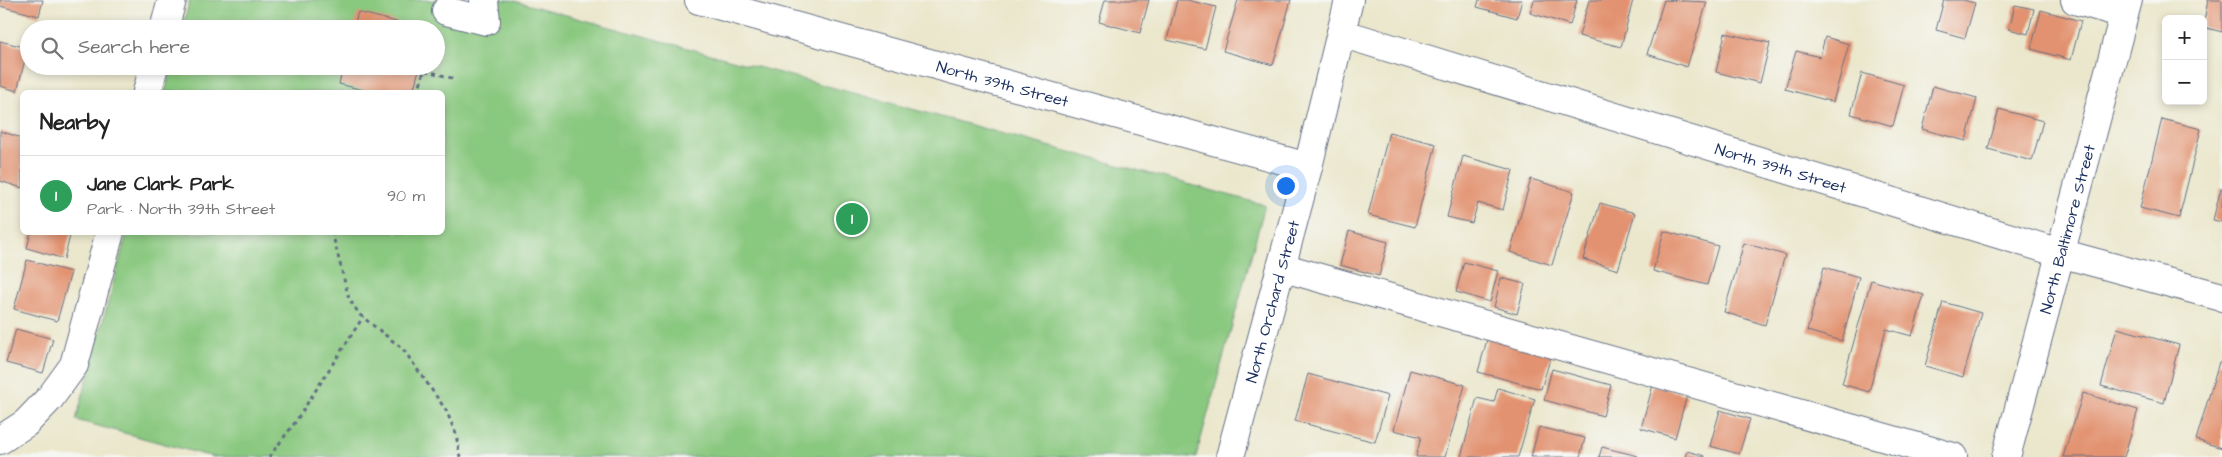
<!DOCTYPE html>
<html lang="en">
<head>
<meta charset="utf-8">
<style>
	body { margin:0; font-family:"Architects Daughter",sans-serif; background:#f6f6f6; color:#222 }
	.controls { position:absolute; right:15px; top:15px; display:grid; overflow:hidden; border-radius:8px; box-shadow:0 2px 8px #0003 }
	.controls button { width:45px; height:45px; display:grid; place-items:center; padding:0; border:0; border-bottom:1px solid #e0e0e0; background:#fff; color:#222; font:25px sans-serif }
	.you { position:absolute; left:1285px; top:185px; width:18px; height:18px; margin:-12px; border:4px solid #fff; border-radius:50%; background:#1a73e8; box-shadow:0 0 0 8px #1a73e833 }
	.badge { display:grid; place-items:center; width:32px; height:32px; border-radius:50%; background:#1f6fb2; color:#fff; font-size:16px; font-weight:700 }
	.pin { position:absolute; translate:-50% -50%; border:2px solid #fff; box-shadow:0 1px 5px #0006 }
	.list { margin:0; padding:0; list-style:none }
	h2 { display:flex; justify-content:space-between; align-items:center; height:65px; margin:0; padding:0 20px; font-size:21px }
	h2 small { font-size:16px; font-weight:400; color:#767676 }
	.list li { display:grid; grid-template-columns:32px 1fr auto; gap:15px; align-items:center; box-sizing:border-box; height:80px; padding:0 20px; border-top:1px solid #e0e0e0 }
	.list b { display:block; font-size:19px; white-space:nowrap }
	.list p { margin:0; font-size:16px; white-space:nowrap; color:#767676 }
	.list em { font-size:16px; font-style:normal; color:#767676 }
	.icon { flex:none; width:28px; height:28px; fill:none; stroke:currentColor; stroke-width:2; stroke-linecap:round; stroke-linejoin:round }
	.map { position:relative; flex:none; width:2222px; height:457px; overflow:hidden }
	.search { position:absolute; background:#fff; box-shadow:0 2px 8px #0003; left:20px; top:20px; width:425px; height:55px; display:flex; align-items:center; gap:12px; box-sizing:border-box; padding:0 18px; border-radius:28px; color:#767676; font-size:19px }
	.panel { position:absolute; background:#fff; box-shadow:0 2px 8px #0003; left:20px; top:90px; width:425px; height:145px; border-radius:8px }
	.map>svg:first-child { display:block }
	.green { fill:#89c87f; stroke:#527c6e }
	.building { fill:#e2926f }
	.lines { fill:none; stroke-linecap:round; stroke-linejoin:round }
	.minor-casing { stroke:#646f84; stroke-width:30 }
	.path { stroke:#646f84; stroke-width:3; stroke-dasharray:4 4; stroke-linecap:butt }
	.minor { stroke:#fff; stroke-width:28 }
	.labels { text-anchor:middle; stroke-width:5; stroke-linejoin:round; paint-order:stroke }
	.street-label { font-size:16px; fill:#1b2f5e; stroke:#f6f6f2 }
</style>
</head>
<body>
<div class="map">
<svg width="2222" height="457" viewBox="0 0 2222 457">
	<rect width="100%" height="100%" fill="#f6f6f2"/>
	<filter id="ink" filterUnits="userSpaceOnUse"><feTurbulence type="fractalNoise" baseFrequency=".02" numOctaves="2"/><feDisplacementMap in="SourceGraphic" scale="10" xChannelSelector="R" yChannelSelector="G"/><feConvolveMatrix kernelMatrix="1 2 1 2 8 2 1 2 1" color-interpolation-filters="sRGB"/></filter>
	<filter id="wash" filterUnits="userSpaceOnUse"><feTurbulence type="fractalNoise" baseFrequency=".0096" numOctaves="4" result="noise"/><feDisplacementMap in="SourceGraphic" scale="20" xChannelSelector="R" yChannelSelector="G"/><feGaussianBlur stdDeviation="1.12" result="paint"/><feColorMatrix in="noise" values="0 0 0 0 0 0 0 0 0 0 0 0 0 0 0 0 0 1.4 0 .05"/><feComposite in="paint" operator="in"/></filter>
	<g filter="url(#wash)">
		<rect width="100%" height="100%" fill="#ebe7cc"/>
		<!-- green -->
		<polygon class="green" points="190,0 511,0 1265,205 1196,457 213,457 76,420 127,233 442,232 442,92 165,92 172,66 436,66 436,29 182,29"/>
		<g id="blocks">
			<!-- building -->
			<g class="building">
				<polygon points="0,0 43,0 39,16 0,6"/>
				<polygon points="1105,0 1149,0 1140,33 1099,22"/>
				<polygon points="1177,0 1187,0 1216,7 1205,49 1167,40"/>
				<polygon points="1238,0 1291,0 1273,65 1223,51"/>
				<polygon points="1479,0 1522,0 1517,18 1477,7"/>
				<polygon points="1534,0 1577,0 1570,25 1530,13"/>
				<polygon points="1589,0 1633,0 1621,47 1579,36"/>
				<polygon points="1664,0 1707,2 1687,67 1647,54"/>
				<polygon points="1944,0 1963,0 1975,3 1965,38 1936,30"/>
				<polygon points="2208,0 2222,0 2222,32 2203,27"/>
				<polygon points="2015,5 2034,9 2028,34 2009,29"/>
				<polygon points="2041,10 2081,21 2071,60 2031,49"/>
				<polygon points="358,12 420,28 420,29 353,29"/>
				<polygon points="1725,33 1770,43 1760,83 1716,72"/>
				<polygon points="1825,37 1849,44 1833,102 1785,89 1796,51 1820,57"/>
				<polygon points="0,41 28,48 17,91 0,86"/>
				<polygon points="343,66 420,66 413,92 372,92 339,84"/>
				<polygon points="1862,73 1904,85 1893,126 1851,114"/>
				<polygon points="1933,86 1977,98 1966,141 1922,129"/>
				<polygon points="1999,109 2043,121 2032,161 1988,149"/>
				<polygon points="2162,119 2201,129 2179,218 2140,208"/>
				<polygon points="0,131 22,138 22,188 0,181"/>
				<polygon points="1389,132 1436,144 1415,227 1368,215"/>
				<polygon points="1463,156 1513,170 1503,210 1478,203 1472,223 1447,217"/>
				<polygon points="1531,179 1574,192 1552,265 1510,252"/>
				<polygon points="2221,188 2222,188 2222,222 2213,220"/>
				<polygon points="1600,203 1635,213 1618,270 1583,259"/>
				<polygon points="1349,231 1388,242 1379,276 1340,265"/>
				<polygon points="1664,231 1718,246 1707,285 1653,271"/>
				<polygon points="31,232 71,232 64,259 27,248"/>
				<polygon points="1744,243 1785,255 1765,325 1724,312"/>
				<polygon points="27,260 71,272 57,321 14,309"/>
				<polygon points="1464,262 1498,271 1490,302 1456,292"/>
				<polygon points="1824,267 1859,277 1842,341 1807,331"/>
				<polygon points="1501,278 1525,284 1517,314 1494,307"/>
				<polygon points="1871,280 1924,295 1912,336 1886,329 1869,392 1842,384"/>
				<polygon points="1943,302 1981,313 1963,377 1925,366"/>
				<polygon points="2117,328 2179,345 2164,403 2101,386"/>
				<polygon points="16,329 53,339 43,373 6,363"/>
				<polygon points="1488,336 1552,353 1541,389 1478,372"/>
				<polygon points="2219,362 2222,363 2222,448 2196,440"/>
				<polygon points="1552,369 1611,385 1603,416 1544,400"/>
				<polygon points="1410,370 1465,385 1445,457 1416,457 1421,437 1394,430"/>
				<polygon points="1308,374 1388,396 1375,442 1295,421"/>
				<polygon points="1653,385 1687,395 1675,438 1641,428"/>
				<polygon points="1498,388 1535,399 1518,457 1461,457 1477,398 1494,402"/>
				<polygon points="2083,393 2138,410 2124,457 2063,457"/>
				<polygon points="1720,410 1750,419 1739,454 1710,446"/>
				<polygon points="1539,427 1585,438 1580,457 1531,457"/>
				<polygon points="1602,447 1638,456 1638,457 1599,457"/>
				<polygon points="1687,451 1705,456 1705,457 1685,457"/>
			</g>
		</g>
	</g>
	<g filter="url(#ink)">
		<use href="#blocks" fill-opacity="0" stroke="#646f84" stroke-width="1"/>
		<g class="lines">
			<defs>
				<g id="minor">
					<path id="s1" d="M699 0 1308 167"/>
					<polyline points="2075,0 2124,14"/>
					<polyline points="446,11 486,21 484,0"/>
					<polyline points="164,29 172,0"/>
					<path id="s2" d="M1341 33 2060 253 2222 297"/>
					<polyline points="147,92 154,66"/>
					<polyline points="1281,267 1953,457"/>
					<polyline points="0,440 26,423 50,398 74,365 110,232"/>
					<path id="s3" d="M1230 457 1308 167 1349 0"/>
					<path id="s4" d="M2006 457 2128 0"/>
				</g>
			</defs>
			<!-- minor casing -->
			<use href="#minor" class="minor-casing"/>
			<!-- path -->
			<g class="path">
				<polyline points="410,66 455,79"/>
				<polyline points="418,92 424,71"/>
				<polyline points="332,232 349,299 360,315 403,349 446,410 456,434 460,457"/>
				<polyline points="269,457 294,424 363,317"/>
			</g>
			<!-- minor -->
			<use href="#minor" class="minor"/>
		</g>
	</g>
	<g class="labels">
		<!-- street labels -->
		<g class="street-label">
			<text dy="6" stroke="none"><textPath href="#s1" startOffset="315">North 39th Street</textPath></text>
			<text dy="6" stroke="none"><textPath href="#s2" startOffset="460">North 39th Street</textPath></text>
			<text dy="6" stroke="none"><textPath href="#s4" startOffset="236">North Baltimore Street</textPath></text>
			<text dy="6" stroke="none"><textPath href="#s3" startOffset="161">North Orchard Street</textPath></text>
		</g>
	</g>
</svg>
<div class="controls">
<button>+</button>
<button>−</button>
</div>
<div class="you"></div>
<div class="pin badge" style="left:852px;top:219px;background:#2e9e5b">1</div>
<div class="search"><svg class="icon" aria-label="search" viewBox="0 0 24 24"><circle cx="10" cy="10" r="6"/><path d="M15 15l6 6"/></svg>Search here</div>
<section class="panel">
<h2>Nearby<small></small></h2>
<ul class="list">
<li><span class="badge" style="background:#2e9e5b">1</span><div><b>Jane Clark Park</b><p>Park · North 39th Street</p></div><em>90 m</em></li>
</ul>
</section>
</div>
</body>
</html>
